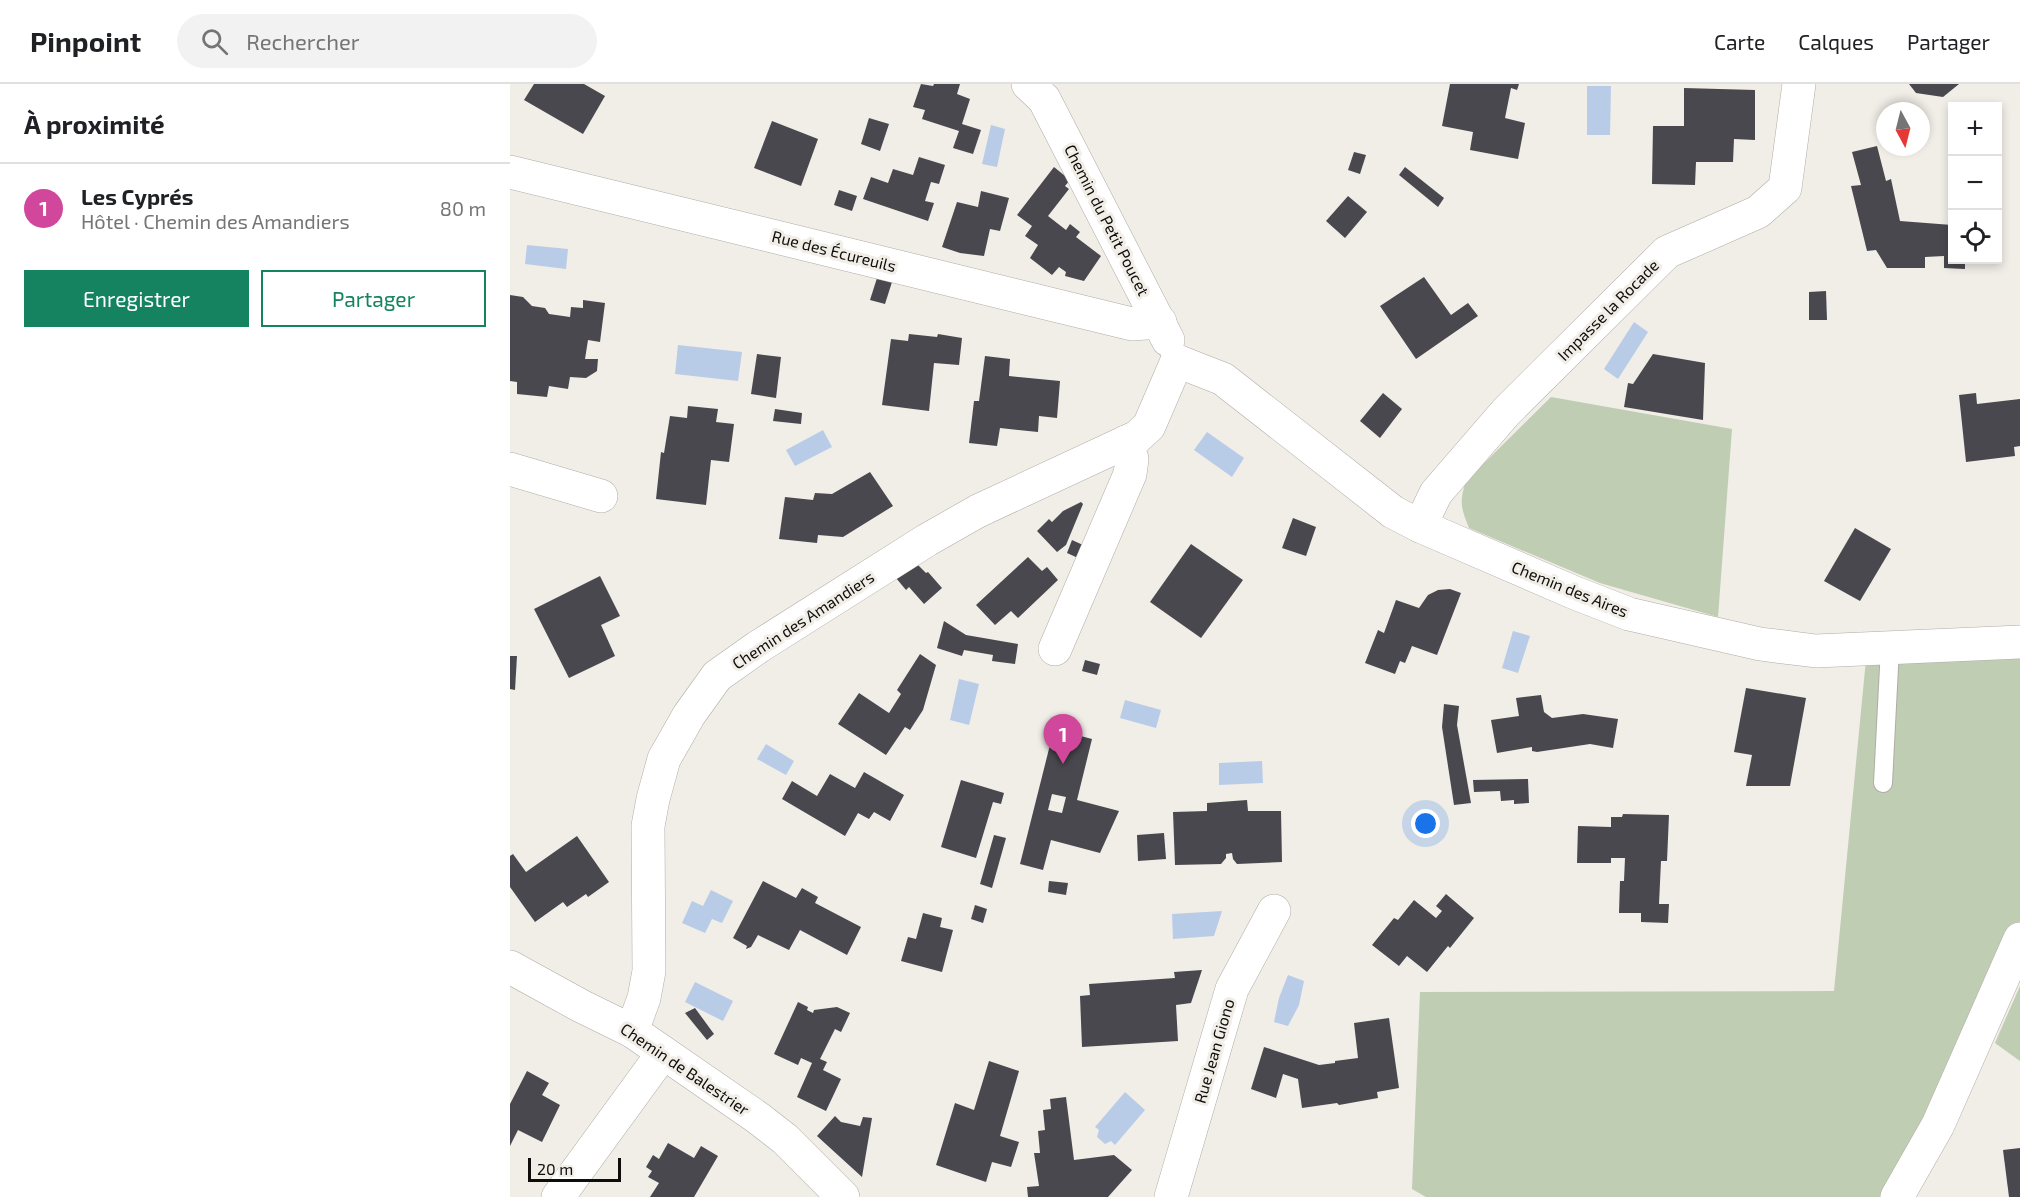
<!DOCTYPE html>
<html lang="fr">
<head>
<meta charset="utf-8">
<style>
	body { margin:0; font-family:"Exo 2",sans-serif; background:#f2f2f2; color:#202124 }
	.controls { position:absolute; right:18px; top:18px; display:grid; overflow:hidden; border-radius:0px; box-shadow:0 3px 9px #0003 }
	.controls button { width:54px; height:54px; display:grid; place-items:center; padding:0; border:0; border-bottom:2px solid #e0e0e0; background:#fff; color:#202124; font:30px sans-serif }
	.compass { position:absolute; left:1366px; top:18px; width:54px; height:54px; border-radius:50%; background:#fff; box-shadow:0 3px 9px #0003; rotate:173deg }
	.scale { position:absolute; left:18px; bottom:15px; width:93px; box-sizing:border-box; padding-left:6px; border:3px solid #0f0d0b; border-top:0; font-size:16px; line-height:21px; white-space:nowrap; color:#0f0d0b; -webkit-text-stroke:4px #f1ede7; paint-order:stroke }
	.you { position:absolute; left:916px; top:740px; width:21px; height:21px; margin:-15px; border:4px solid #fff; border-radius:50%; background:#1a73e8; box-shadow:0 0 0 9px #1a73e833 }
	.badge { display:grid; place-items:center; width:39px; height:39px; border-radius:50%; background:#158360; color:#fff; font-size:20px; font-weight:700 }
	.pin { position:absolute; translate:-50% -50px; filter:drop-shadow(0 2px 3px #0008) }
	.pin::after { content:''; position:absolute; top:32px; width:21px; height:18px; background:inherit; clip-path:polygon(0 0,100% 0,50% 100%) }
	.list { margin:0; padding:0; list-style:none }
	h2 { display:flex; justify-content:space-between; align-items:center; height:78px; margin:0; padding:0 24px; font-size:26px }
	h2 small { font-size:20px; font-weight:400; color:#757577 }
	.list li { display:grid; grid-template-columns:39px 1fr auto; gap:18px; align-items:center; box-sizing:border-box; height:90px; padding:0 24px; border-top:2px solid #e0e0e0 }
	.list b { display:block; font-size:22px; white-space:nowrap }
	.list p { margin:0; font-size:20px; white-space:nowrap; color:#757577 }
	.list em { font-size:20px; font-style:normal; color:#757577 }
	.actions { display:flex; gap:12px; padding:18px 24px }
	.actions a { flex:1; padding:14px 0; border:2px solid #158360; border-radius:0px; text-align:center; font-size:21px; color:#158360 }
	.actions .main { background:#158360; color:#fff }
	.icon { flex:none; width:33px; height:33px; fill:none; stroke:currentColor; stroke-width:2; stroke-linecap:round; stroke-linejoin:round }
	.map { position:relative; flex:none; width:1510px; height:1113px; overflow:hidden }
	header { display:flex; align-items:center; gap:36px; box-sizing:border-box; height:84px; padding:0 30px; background:#fff; border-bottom:2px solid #e0e0e0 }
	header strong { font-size:28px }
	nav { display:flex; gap:33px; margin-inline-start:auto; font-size:21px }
	.search { width:420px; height:54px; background:#f2f2f2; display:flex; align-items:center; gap:15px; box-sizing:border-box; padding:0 21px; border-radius:33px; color:#757577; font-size:22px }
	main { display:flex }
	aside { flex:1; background:#fff }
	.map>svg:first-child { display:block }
	.green { fill:#bfcdb3 }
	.water { fill:#b9cce7 }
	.building { fill:#48484e; fill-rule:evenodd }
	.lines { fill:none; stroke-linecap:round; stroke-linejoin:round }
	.service-casing { stroke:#b0aca6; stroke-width:20 }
	.minor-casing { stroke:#b0aca6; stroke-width:34 }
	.service { stroke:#fff; stroke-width:18 }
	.minor { stroke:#fff; stroke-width:33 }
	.labels { text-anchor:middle; stroke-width:6; stroke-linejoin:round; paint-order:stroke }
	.street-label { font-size:16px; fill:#0f0d0b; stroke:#f1ede7 }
</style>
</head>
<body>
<header>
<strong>Pinpoint</strong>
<div class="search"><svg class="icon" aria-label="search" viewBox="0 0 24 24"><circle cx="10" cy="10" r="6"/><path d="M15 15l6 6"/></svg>Rechercher</div>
<nav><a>Carte</a><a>Calques</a><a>Partager</a></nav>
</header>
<main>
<aside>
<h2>À proximité<small></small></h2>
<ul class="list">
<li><span class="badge" style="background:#d1479c">1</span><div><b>Les Cyprés</b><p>Hôtel · Chemin des Amandiers</p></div><em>80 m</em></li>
</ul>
<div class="actions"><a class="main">Enregistrer</a><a>Partager</a></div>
</aside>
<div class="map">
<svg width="1510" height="1113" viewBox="0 0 1510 1113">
	<rect width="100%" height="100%" fill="#f1ede7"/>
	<!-- green -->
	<g class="green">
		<path d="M1041 313 1222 345 1208 533 1090 499 959 444C951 424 949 418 956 397Z"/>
		<polygon points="1510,561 1510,855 1387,1113 916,1113 902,1105 910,908 1324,907 1357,565"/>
		<polygon points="1510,902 1510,977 1485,959"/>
	</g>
	<!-- water -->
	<g class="water">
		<polygon points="1077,2 1101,2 1100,51 1077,51"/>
		<polygon points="481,41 495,45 487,83 472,80"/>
		<polygon points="17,161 58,165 56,185 15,180"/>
		<polygon points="1124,238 1138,248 1108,295 1094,285"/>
		<polygon points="168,261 232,268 228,297 165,290"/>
		<polygon points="313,346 322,363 285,382 276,366"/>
		<polygon points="697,348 734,374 722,393 684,366"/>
		<polygon points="1003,547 1020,552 1008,589 992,584"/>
		<polygon points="449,595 469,600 459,641 440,636"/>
		<polygon points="615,616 651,626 646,644 610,634"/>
		<polygon points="256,660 284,677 276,691 247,675"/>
		<polygon points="752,677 753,699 709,701 709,679"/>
		<polygon points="201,806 223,817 212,839 202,835 195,849 172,839 182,817 193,822"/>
		<polygon points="712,827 704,852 663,855 662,830"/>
		<polygon points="778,891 794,897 789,921 778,942 764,938 769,914"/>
		<polygon points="185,898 223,917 213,937 175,918"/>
		<polygon points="615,1008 635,1026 605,1061 601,1057 595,1060 587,1053 589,1046 585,1043"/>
	</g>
	<!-- building -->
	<g class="building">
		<polygon points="24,0 74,0 95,12 73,50 14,16"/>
		<polygon points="411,0 423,2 424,0 450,0 447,10 460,15 452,40 471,46 463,70 443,64 449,47 412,35 415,26 403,23"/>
		<polygon points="940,0 1009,0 1007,6 1001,4 995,34 1015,39 1008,75 960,66 963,48 932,42"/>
		<polygon points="1399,0 1449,0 1433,13 1406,9"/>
		<polygon points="1174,4 1245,6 1245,56 1224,55 1223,78 1186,78 1185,101 1142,100 1143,42 1174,42"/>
		<polygon points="359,34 379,40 370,67 351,60"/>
		<polygon points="262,37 308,55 291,102 244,84"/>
		<polygon points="1367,62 1376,97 1381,95 1390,137 1442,141 1442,176 1455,176 1455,185 1434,184 1434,172 1415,173 1415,184 1377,184 1366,166 1357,167 1341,102 1351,101 1342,68"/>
		<polygon points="844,68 856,71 850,90 838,86"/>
		<polygon points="409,73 435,81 429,100 421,98 415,117 424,119 418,137 353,115 361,93 378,99 383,85 403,91"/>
		<polygon points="544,83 560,96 555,102 559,105 538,132 556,146 560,140 570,148 566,153 591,172 574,197 555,192 556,188 549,183 542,191 520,174 528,161 515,152 522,142 507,131"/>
		<polygon points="895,83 934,114 928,123 889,91"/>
		<polygon points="329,106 347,112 342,127 324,121"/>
		<polygon points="471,107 499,114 490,147 480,145 474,172 450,169 432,163 447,118 468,123"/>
		<polygon points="838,112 857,128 835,154 816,137"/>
		<polygon points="914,193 941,231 958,219 968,232 906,275 870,222"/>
		<polygon points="367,194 382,198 375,220 360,216"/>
		<polygon points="1316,207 1317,236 1299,236 1299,208"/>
		<polygon points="0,211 13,213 22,222 35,224 39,230 60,233 61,223 73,224 73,216 95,219 90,258 78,256 75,275 88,275 87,287 76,294 60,293 58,305 39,302 37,313 7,310 7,298 0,297"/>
		<polygon points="399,250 427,253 428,250 452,254 449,281 424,279 419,327 372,321 381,255 398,257"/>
		<polygon points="247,270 271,273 266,314 241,310"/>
		<polygon points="1143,270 1195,279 1193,336 1114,323 1118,299 1123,300"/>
		<polygon points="475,272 500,275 499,292 550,297 547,334 529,332 528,348 490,344 487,362 459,359 464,317 469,317"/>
		<polygon points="873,309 892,325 870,354 850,337"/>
		<polygon points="1466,309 1467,320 1510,315 1510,362 1504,363 1505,372 1456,378 1449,311"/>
		<polygon points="178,322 208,325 206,338 224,340 219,378 201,376 196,421 146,415 151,368 154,369 160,332 177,334"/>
		<polygon points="265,325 292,329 291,340 263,337"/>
		<polygon points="360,388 383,422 333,453 308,451 307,459 269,455 275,413 303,416 305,409 322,410"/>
		<polygon points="571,418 573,420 556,461 547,468 527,447 539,435 542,438 553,427"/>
		<polygon points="783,434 806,443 796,472 772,464"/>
		<polygon points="1345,444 1381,465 1350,517 1314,497"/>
		<polygon points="562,456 573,461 568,474 557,469"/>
		<polygon points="681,460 733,496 691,554 640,518"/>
		<polygon points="518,473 532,487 537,483 548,496 508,534 501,527 485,541 466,521"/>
		<polygon points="408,481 416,489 418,488 432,504 414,520 399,503 396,506 386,494"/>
		<polygon points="90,492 110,532 91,541 105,572 59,594 24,525"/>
		<polygon points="940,505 951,509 927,571 902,562 895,579 890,577 885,590 855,579 868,546 874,549 886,516 909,524 918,511 928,506"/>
		<polygon points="434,537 456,551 508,560 505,580 482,577 483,571 454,566 452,572 427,564"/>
		<polygon points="410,570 426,581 413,626 400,646 395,643 376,671 328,640 349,609 379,629 391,610 387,606"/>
		<polygon points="0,572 7,572 5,606 0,605"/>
		<polygon points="575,576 590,580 587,591 572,587"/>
		<polygon points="1236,604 1296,614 1280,702 1236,702 1242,671 1224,668"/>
		<polygon points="1031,611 1034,628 1042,634 1073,630 1108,635 1103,664 1080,660 1027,668 1022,667 1022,663 987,669 981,636 1009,632 1006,614"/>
		<polygon points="934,620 949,622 947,641 961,719 944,721 932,643"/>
		<path d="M544 645 582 655 567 716 609 727 590 769 541 756 533 786 510 780ZM542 710 556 713 552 729 538 726Z"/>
		<polygon points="354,688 394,711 380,737 364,728 359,735 348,729 335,752 272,715 282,697 307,712 320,690 345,704"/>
		<polygon points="1018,695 1019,719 1004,720 1004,716 991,717 990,707 964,708 963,696"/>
		<polygon points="451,696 494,709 491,720 483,718 466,774 431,763"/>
		<polygon points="737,716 738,727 771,727 772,778 727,780 723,775 722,769 716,770 716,774 711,780 665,781 663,728 697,727 697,719"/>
		<polygon points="1113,730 1159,731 1157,777 1151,777 1149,820 1159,820 1158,839 1131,838 1131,829 1109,829 1110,797 1114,797 1115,774 1101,774 1101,779 1067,779 1068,742 1101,743 1101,733 1112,733"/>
		<polygon points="654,749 656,775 628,777 627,751"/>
		<polygon points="484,751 496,754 482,804 470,800"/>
		<polygon points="67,752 99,798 78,813 76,810 57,823 53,818 25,838 0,803 0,772 3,770 16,788"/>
		<polygon points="253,797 286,814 292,804 308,813 305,819 351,843 337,871 290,846 279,866 248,851 241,863 236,865 237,862 223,854"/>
		<polygon points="539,797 558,799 556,811 538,808"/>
		<polygon points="936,810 964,834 940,864 938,862 917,888 897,872 889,882 862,861 884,834 888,836 904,816 926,834 932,827 926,822"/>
		<polygon points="465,821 477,825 473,839 461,835"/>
		<polygon points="413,829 432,834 430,843 443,846 432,888 391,877 398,853 406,855"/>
		<polygon points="692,886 681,919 666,921 668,957 572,963 570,912 580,911 579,900 665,894 664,888"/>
		<polygon points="288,918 298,923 297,926 303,929 304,926 327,923 340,929 331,948 325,945 310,975 317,978 313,986 331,995 316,1027 287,1013 302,979 291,974 288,981 264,970"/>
		<polygon points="185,924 204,950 197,956 175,929"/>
		<polygon points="879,934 889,1004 867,1008 868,1014 829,1021 827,1019 792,1024 788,995 773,990 766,1014 741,1005 754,963 809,981 825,979 825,977 848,974 844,939"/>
		<polygon points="479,977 509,987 490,1052 509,1058 501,1083 482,1078 476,1098 426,1081 445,1019 464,1026"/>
		<polygon points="17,987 39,999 32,1011 50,1021 32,1058 8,1046 0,1062 0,1020"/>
		<polygon points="556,1013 564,1076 604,1071 622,1086 598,1113 518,1113 517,1103 529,1102 524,1069 530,1069 528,1047 535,1046 533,1026 541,1025 540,1015"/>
		<polygon points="325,1032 331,1038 350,1042 353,1033 362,1034 352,1093 307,1052"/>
		<polygon points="158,1059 184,1074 191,1062 208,1072 184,1113 140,1113 149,1099 138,1093 142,1087 136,1083 143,1071 149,1075"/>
		<polygon points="1510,1064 1510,1113 1499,1113 1493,1066"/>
	</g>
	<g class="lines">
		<defs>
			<polyline id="service" points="1373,699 1380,564"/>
			<g id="minor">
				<polyline points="518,0 534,15 658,256"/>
				<polyline points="0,88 622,240 650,238"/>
				<polyline points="667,277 713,295 883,428 910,442 1065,509 1119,530 1250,560 1306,567 1510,558"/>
				<polyline points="0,385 91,412"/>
				<polyline points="910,442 926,409 996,328 1157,168 1248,128 1275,104 1289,0"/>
				<polyline points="545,565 620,390 622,375 616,358"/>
				<polyline points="0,883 71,922 122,947 248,1034 275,1055 333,1113"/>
				<polyline points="122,947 134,914 139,887 138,742 143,715 154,675 179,631 207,592 248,563 417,456 468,427 627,353 639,342 667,277"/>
				<polyline points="48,1113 153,969"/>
				<polyline points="661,1113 722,905 764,827"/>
				<polyline points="1387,1113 1428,1041 1510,855"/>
			</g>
		</defs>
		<!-- service casing -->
		<use href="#service" class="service-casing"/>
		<!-- minor casing -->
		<use href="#minor" class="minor-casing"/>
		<!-- service -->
		<use href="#service" class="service"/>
		<!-- minor -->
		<use href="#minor" class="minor"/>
	</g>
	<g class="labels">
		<!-- street labels -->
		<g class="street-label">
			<text transform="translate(597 136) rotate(63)" y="6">Chemin du Petit Poucet</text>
			<text transform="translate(324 167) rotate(14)" y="6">Rue des Écureuils</text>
			<text transform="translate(1098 226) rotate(-45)" y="6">Impasse la Rocade</text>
			<text transform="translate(1060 505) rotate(22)" y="6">Chemin des Aires</text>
			<text transform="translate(293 536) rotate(-33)" y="6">Chemin des Amandiers</text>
			<text transform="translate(704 967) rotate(-74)" y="6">Rue Jean Giono</text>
			<text transform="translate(175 985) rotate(34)" y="6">Chemin de Balestrier</text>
		</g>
	</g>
</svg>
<div class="controls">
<button>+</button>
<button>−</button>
<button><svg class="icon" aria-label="locate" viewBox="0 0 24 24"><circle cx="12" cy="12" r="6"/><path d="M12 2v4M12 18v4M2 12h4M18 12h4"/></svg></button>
</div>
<svg class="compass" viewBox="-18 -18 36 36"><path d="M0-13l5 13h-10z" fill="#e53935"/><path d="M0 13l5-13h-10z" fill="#757577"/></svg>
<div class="scale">20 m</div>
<div class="you"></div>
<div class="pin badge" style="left:553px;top:680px;background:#d1479c">1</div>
</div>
</main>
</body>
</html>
